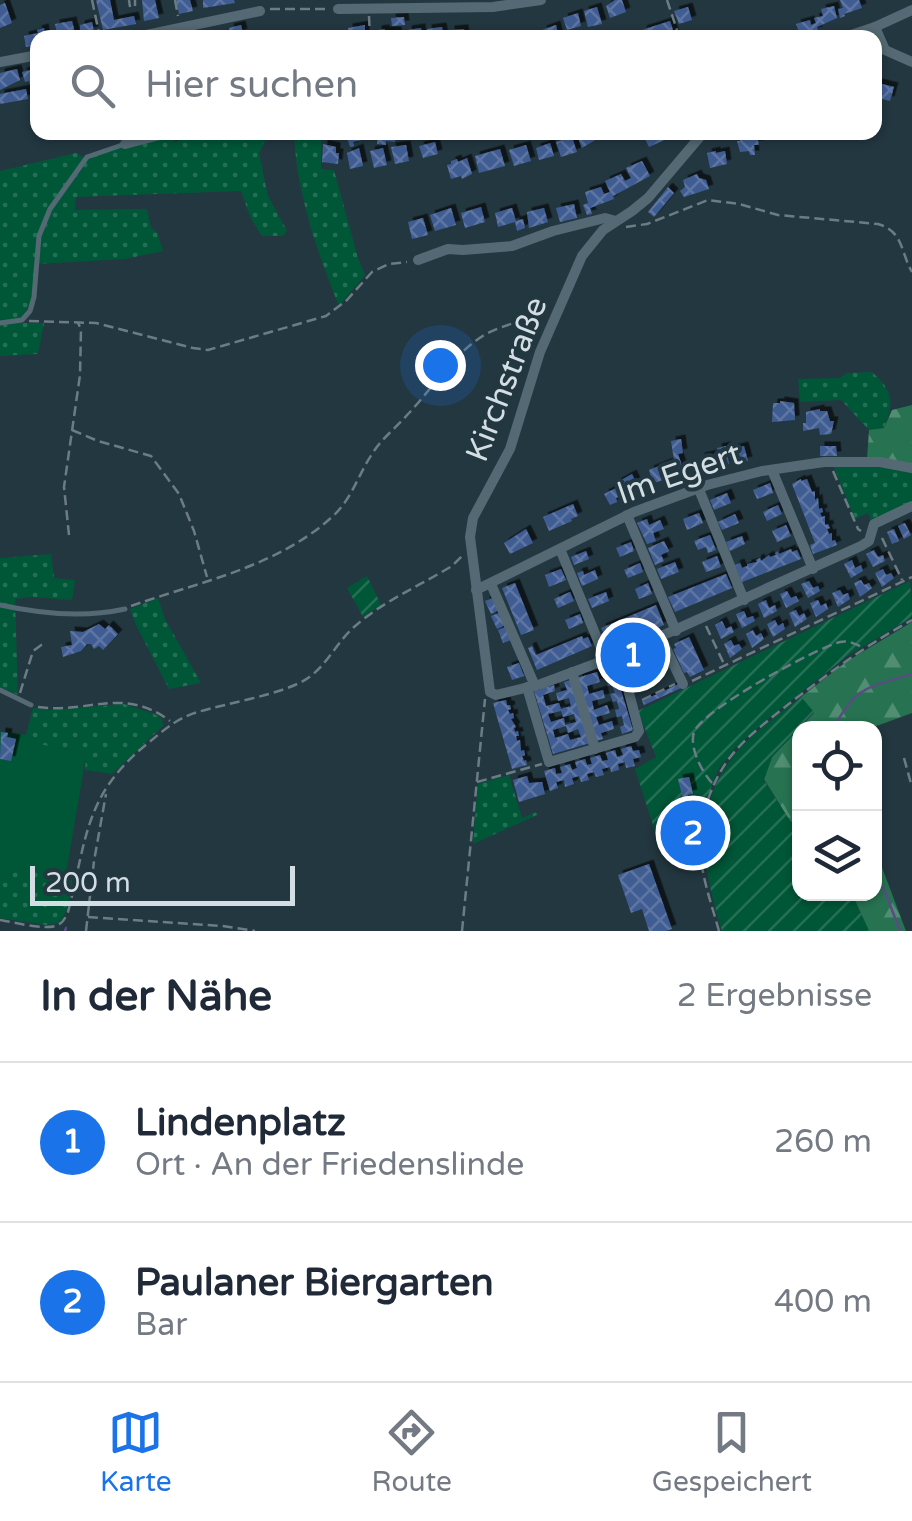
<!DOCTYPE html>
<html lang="de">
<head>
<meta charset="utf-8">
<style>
	body { margin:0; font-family:"Varela Round",sans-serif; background:#f2f2f3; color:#1f2937 }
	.controls { position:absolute; right:30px; bottom:30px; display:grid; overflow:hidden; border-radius:20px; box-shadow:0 2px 8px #0004 }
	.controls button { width:90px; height:90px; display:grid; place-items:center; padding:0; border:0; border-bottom:2px solid #e0e1e3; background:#fff; color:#1f2937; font:50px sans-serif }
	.scale { position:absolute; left:30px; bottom:25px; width:265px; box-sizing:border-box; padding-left:10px; border:5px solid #d2dee3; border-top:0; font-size:28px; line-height:35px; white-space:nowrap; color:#d2dee3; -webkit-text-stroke:8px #233740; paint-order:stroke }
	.you { position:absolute; left:440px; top:365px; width:35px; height:35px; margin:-25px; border:8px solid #fff; border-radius:50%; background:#1a73e8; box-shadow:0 0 0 15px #1a73e833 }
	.badge { display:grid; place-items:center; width:65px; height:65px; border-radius:50%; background:#1a73e8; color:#fff; font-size:32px; font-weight:700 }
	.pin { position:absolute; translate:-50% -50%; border:5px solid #fff; box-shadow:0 2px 10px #0006 }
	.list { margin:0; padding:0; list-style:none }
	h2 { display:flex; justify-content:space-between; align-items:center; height:130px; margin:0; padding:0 40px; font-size:42px }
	h2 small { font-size:32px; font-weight:400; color:#747a83 }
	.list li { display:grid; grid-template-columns:65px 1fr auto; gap:30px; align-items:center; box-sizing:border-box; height:160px; padding:0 40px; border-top:2px solid #e0e1e3 }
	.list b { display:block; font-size:38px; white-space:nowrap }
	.list p { margin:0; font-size:32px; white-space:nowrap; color:#747a83 }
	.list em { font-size:32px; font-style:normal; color:#747a83 }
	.icon { flex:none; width:55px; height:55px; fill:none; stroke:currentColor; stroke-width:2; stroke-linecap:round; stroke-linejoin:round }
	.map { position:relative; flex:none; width:912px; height:931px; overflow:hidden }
	.search { position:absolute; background:#fff; box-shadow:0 2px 8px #0004; left:30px; right:30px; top:30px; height:110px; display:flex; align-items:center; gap:25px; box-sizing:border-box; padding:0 35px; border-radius:20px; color:#747a83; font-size:38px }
	.sheet { height:450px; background:#fff }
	nav { display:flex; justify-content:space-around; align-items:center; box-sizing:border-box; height:140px; border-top:2px solid #e0e1e3; background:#fff; font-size:28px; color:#747a83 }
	nav a { display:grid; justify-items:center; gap:5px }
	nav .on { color:#1a73e8 }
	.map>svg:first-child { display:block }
	.grass { fill:url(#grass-dots) }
	.forest { fill:url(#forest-firs) }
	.garden { fill:url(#garden-furrows) }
	.pitch { fill:#005738 }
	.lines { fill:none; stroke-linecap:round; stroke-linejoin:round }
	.stream { stroke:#5b4b84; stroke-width:2.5 }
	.building { fill:url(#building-cross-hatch); fill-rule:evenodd; filter:url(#shadow) }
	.path { stroke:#6c7c84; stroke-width:2.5; stroke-dasharray:10 5; stroke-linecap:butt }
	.service { stroke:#546973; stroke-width:5 }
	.minor { stroke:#546973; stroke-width:10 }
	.labels { text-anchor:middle; stroke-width:8; stroke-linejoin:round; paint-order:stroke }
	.street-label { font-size:32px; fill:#d2dee3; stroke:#233740 }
</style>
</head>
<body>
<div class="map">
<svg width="912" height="931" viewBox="0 0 912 931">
	<defs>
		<pattern id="grass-dots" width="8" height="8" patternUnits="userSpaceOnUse" patternTransform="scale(2.5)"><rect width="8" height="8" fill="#005738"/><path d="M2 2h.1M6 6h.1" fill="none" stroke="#246f55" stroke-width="1.8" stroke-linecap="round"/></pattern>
		<pattern id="forest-firs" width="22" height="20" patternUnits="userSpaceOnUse" patternTransform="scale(2.5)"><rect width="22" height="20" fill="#277351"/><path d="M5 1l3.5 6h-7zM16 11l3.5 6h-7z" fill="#508d72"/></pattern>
		<pattern id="garden-furrows" width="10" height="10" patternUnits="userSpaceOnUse" patternTransform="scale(2.5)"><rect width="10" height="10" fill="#005738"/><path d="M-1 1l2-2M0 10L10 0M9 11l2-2" fill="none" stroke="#246f55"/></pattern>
		<pattern id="building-cross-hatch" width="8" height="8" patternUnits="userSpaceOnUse" patternTransform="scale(2.5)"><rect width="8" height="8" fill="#405d93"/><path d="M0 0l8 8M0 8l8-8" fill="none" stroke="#5b74a2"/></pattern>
		<filter id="shadow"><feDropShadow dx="4.5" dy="-4.5" stdDeviation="0" flood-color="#0009"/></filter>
	</defs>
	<rect width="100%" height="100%" fill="#233740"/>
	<!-- grass -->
	<g class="grass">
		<path d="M183 133H269L259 153 268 196 287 231 283 236H262L251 219 241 191 76 197 75 210 147 209 151 228 157 232 163 251 125 259 35 264C33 283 35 305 20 318L21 323H44L38 354 0 356V171L76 153 87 160 96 154 171 135 174 142 184 139Z"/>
		<path d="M294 133H321V169L334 170 358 258 365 275 339 306C317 251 296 192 294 133Z"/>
		<path d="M872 372C893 391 895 402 884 428L869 430 841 400 800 402 798 379 840 378 847 373Z"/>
		<polygon points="849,463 912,471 912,502 871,520 868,513 855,519 833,465"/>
		<polygon points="51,554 54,578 75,580 72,600 32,597 15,599 18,695 0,687 0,558"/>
		<polygon points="158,598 165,619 201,683 169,689 135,623 130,609"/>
		<polygon points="124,704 152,713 162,718 163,726 112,774 85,770 86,756 82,753 32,743 26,735 33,708 52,710"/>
		<polygon points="509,775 522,818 536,812 537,815 473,844 478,784"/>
		<polygon points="28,867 75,875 66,912 59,923 46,925 0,918 0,877"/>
	</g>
	<!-- forest -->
	<g class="forest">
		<polygon points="912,405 912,466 867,459 869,430 884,428 892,410"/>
		<polygon points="912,622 912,713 871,728 800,728 799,827 790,821 764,779 772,757 814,713 801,697 846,662"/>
		<polygon points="875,849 906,931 869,931 852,894 874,894"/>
	</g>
	<!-- garden -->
	<g class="garden">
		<polygon points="367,576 381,605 363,617 347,588"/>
		<polygon points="910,581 912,617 846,657 764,722 735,748 718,770 703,809 689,821 690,834 660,847 635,769 656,757 638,711"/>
		<path d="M801 697 814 712 772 757 764 780 790 821 799 827 800 894H852L869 931H722C703 869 690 808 736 753 754 732 779 714 801 697Z"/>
	</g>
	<!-- pitch -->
	<polygon class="pitch" points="0,731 26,735 32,743 82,753 86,756 66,874 28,867 0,877"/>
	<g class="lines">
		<!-- stream -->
		<g class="stream">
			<path d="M833 728C859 684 865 689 912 674"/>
			<polyline points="874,878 884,889 900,931"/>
			<polyline points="65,931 66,928"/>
		</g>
	</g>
	<!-- building -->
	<g class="building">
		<polygon points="96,0 110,0 114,20 134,16 136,24 103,30"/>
		<polygon points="142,0 155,0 159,18 144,21"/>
		<polygon points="176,0 190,0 193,11 179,14"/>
		<polygon points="203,0 234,0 235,3 203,8"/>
		<polygon points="615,0 622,0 626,12 610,18 606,6"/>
		<polygon points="840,0 859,0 862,8 844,14 845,16 840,18 838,9 843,8"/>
		<polygon points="5,3 12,23 0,28 0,5"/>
		<polygon points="834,6 837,18 817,27 818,31 800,35 796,24 810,20 811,25 816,23 814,18 823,16 821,9"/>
		<polygon points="597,7 602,24 588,27 584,11"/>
		<polygon points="688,7 692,20 679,24 674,11"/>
		<polygon points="578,13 581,26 567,30 563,18"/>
		<polygon points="404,17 405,25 392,26 391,18"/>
		<polygon points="72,21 76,37 58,38 55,24"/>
		<polygon points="670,21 675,36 644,38 642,30"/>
		<polygon points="92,22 94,31 80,34 80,25"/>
		<polygon points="241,25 243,33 231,37 229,28"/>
		<polygon points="365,25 365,38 349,38 348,28"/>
		<polygon points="556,25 559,38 544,38 542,30"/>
		<polygon points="442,27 444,38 428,38 427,29"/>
		<polygon points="44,28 46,38 38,38 38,45 26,47 24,36 38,33 37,30"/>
		<polygon points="421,28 422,38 408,38 407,30"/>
		<polygon points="385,29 385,31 397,31 398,38 377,38 377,30"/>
		<polygon points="464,29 465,38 450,38 450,30"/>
		<polygon points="17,69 20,80 0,90 0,73"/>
		<polygon points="31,70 38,70 38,86 31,88 29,81 25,82 22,72"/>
		<polygon points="874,82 894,87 890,101 874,97"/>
		<polygon points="26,89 28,99 0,104 0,94"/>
		<polygon points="359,132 361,140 353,142 354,146 350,147 347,138 351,137 350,134"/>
		<polygon points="396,132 395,142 386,141 386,145 377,144 378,133"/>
		<polygon points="585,132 595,132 597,139 582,148 577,135"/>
		<polygon points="646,132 667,132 669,138 649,147 645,139 648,137"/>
		<polygon points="756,132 759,145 754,145 755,155 750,155 749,151 740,152 737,141 740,141 739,134"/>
		<polygon points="770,132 786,132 787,138 770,138"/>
		<polygon points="572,137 577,152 561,157 556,142"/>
		<polygon points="435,142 438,154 423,158 419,146"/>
		<polygon points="550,143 554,156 539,160 536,148"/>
		<polygon points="323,144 336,147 336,153 339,153 338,164 322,162"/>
		<polygon points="406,145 409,161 395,164 391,147"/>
		<polygon points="526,145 531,161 514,166 509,150"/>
		<polygon points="359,148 363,166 350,169 347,153"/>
		<polygon points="383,148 387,165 374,168 370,151"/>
		<polygon points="500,149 505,166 479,173 475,156"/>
		<polygon points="716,151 716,153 725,151 727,164 710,168 707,153"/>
		<polygon points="467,158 472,174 462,179 461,176 451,179 447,165 451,164 451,161 457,159 458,162"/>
		<polygon points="642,161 650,176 613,196 614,199 590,208 592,214 587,215 583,205 588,203 585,192 601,187 604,194 610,192 605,181 621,174 625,181 631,178 626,168"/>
		<polygon points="697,174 699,178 706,180 709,189 684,197 680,191 685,187 683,180"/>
		<polygon points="668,187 674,193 654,217 648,212"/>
		<polygon points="574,204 577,218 560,222 556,208"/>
		<polygon points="481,207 485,222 465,228 461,213"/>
		<polygon points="451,208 456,225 435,231 430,215"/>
		<polygon points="512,208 516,221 523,219 525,228 517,231 515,222 498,227 495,213"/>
		<polygon points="544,208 548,222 529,228 527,212"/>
		<polygon points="423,218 428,235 412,239 408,222"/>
		<polygon points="780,401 794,403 795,420 772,422 773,403 780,403"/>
		<polygon points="820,409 820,411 827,411 830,421 834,421 831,434 820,435 819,428 803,431 803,423 806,423 806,412"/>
		<polygon points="681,439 683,453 678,454 685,474 653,483 649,470 674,460 671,441"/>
		<polygon points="726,446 727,450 744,446 748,461 739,463 737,455 728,457 729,464 702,471 700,457 718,453 717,448"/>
		<polygon points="820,446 836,446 837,456 820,456"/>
		<polygon points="632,474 639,488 616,498 617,502 610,505 604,494 616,488 614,484"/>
		<polygon points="801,479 801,481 807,479 812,492 815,491 815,500 818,498 819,509 822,508 823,512 820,513 822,517 825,516 825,525 828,524 830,528 827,529 829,534 832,533 832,541 835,540 837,545 813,554 810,545 815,543 792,484"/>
		<polygon points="770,483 773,493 757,499 753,490"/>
		<polygon points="727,493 731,503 714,510 710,500"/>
		<polygon points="573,504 578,516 571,519 572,521 549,531 543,517"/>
		<polygon points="778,505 782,514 767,521 763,512"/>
		<polygon points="699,513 703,523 687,530 683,519"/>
		<polygon points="735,514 739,523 722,530 718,522"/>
		<polygon points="647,519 649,525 660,520 664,529 653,533 656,541 647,544 637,523"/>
		<polygon points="905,523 911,535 904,539 898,526"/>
		<polygon points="786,525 791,536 777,542 772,531"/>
		<polygon points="526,529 533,543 510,554 504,543"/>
		<polygon points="894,529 899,541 892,544 887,532"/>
		<polygon points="710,535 716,550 708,553 706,547 698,550 694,541"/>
		<polygon points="742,536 745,544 730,551 726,542"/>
		<polygon points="664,541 669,551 661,555 664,561 655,565 648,548"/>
		<polygon points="631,542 634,551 620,557 616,548"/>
		<polygon points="791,549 792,552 797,550 801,559 742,582 735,565 740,563 742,568 747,566 747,564 757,562 756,560 760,558 761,561 769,555 770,557 776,555 775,553 778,551 779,554"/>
		<polygon points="874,550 878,557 883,555 885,561 873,567 866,554"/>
		<polygon points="586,551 589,559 574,565 571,557"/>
		<polygon points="717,556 721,567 706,572 702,562"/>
		<polygon points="852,560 855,568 861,565 863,571 851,578 844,564"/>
		<polygon points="675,562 679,572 661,579 657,569"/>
		<polygon points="640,563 643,572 628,578 624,570"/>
		<polygon points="561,569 566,580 549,587 545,575"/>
		<polygon points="883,569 886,575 891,573 894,578 882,587 875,573"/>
		<polygon points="595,570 598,579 582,586 577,573 583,571 584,575"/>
		<polygon points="726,574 732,588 675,612 668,597"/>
		<polygon points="861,580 864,585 869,583 872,588 860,597 854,583"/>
		<polygon points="809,581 813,588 818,586 820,591 808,598 801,584"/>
		<polygon points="515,583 534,630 521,635 502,588"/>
		<polygon points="648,583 652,594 639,599 635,589"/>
		<polygon points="840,590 843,595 848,593 850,599 838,607 832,593"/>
		<polygon points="787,591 791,598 796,596 799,601 786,608 780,594"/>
		<polygon points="570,592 574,601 558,608 554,599"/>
		<polygon points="606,592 609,601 592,608 588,599"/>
		<polygon points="493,598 499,610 491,614 485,601"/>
		<polygon points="766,600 769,608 775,605 777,611 764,618 758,604"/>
		<polygon points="818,600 821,606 826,603 828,609 816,617 810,603"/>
		<polygon points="656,605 664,625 610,648 601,628"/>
		<polygon points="796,610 799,616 804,613 807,619 795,627 789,613"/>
		<polygon points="744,611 747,618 753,616 755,621 742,628 736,614"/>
		<polygon points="499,613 505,625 497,629 491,616"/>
		<polygon points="580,614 583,623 569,629 565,620"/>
		<polygon points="775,620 778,626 783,623 785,629 773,637 767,624"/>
		<polygon points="722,621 726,629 731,626 734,632 721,639 715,625"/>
		<polygon points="99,624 105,629 109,625 118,634 103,650 99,646 94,649 91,644 87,644 81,651 63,657 61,647 72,645 70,631 83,632"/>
		<polygon points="506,627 511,640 503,643 498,630"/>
		<polygon points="753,630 756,636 761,633 764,639 752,648 746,634"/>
		<polygon points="582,636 583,639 588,637 592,646 537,670 528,648 532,646 536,655"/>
		<polygon points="689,637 704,670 690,677 687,672 684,673 673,649 676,648 674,644"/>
		<polygon points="731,640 734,646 739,644 742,649 730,658 724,644"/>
		<polygon points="519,663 524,676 512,680 507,667"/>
		<polygon points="614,667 633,730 622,734 620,727 624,725 622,716 617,717 615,710 619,709 617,701 613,702 610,694 615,693 612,685 608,686 606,679 610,678 607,669"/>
		<polygon points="597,672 600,682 587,686 589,694 603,690 605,698 592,701 594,710 607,705 610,713 596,717 599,725 612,721 614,729 601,733 603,739 596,741 577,678"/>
		<path d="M571 680 590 743 553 754 534 691 554 685 555 691 543 695 546 706 559 703 561 709 571 706 569 698 558 701 556 693 567 690 564 682ZM561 711 563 717 574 714 576 722 565 725 564 718 551 722 548 714ZM566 726 568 733 578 729 581 737 570 740 568 734 555 738 553 730Z"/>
		<polygon points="679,684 681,688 644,705 642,701"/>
		<polygon points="506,700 507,705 510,705 511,709 508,710 510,714 513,713 514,718 511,719 516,727 514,728 515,732 518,731 519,736 516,736 517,741 520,740 521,751 524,750 525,755 522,756 524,761 526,760 527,765 512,769 493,703"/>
		<polygon points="1,732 8,733 7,737 16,739 11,761 0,759"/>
		<polygon points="631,746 633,751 639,750 641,757 633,759 635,766 626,768 625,762 618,764 619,770 611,772 610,767 602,769 604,775 596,777 594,772 587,774 589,780 581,782 579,776 572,778 574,784 565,787 564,780 556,782 558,788 550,791 544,771 555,768 556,774 562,773 560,767 570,764 572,770 577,768 575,762 585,759 587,765 592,764 590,758 600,755 602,761 608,760 606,753 615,750 617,757 623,755 621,749"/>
		<polygon points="527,776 529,783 542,782 545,794 519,802 513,780"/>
		<polygon points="689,777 693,794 688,795 692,814 687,816 678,779"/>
		<polygon points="649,864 672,929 666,931 649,931 642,909 631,913 618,875"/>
	</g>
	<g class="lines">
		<!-- path -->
		<g class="path">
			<polyline points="92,0 100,38"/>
			<polyline points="129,0 130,7"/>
			<polyline points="175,0 178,16"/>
			<polyline points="667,0 677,30"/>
			<polyline points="135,6 135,0"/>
			<polyline points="270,9 327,9"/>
			<polyline points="369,16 370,38"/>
			<path d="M626 227 647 224 708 200 739 204 778 215 878 224C904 232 900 251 912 272"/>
			<polyline points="29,321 96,323 193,348 208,350 326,316 347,300 372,272 389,264 407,262"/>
			<polyline points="72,430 98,441 151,456 179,494 194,531 207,577"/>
			<polyline points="833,471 858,529 861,531"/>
			<polyline points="69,535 64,487 80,375 81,329 78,323"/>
			<polyline points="882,538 902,580"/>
			<path d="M131 606C199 582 277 567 332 517 352 499 358 475 372 454 382 438 396 428 408 414 433 388 456 350 488 333 506 324 527 320 546 313"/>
			<polyline points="706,626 724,664"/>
			<polyline points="692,681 912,577"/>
			<polyline points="20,693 33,651 44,643"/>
			<polyline points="642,700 675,684"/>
			<path d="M38 707C89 714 123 686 170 721"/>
			<polyline points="904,758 912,787"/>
			<polyline points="477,782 542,764"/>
			<path d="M712 783C702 772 689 748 694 732 702 710 816 648 840 642 849 640 855 644 862 647"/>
			<polyline points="88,917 222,926 255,931"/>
			<path d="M0 920C13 922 46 931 58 925 64 922 65 918 68 912 87 839 84 795 147 744 164 730 177 718 198 712 227 703 285 694 308 678 327 665 337 642 354 627 382 602 419 586 452 566L463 555"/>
			<polyline points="86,931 94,861 106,794"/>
			<polyline points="462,931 485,699"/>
			<path d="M719 931C711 902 699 870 700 840 701 814 712 782 728 760 744 738 769 720 790 703 830 672 868 644 912 620"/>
		</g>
		<!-- service -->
		<g class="service">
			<polyline points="0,323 22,320 30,311 34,297 39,236 50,209 87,157 122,145"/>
			<path d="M0 605C41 614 84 618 125 609"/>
			<polyline points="0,690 31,705"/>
		</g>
		<!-- minor -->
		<g class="minor">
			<polyline points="338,9 493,7 541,0"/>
			<polyline points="875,27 885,50 912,62"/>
			<polyline points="132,38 260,11"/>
			<polyline points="842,38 875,27 912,10"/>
			<polyline points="0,62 38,55"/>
			<polyline points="704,132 648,198 632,211 603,230 582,256 540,352 510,449 473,518 470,537 490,692 496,695 541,684 619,655 861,546 869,541 874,524 912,506"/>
			<polyline points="125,144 171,132"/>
			<polyline points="418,260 448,249 463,250 512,246 553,231 605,218 616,221"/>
			<polyline points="772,470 813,569"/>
			<polyline points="698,487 744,600"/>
			<polyline points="627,515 676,631"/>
			<polyline points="560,549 606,660"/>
			<polyline points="491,584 535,686"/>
			<polyline points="476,590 634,512 707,485 762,471 824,462 880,462 912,468"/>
			<polyline points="661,638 683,684"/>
			<polyline points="572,672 595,749"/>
			<polyline points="527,687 549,762 635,737 639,731 619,655"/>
		</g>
	</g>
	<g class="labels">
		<!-- street labels -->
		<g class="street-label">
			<text transform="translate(506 379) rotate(-69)" y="11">Kirchstraße</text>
			<text transform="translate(679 473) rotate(-19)" y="11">Im Egert</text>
		</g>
	</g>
</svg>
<div class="controls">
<button><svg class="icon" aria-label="locate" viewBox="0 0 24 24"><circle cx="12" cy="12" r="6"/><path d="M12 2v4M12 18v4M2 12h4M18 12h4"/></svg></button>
<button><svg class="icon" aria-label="layers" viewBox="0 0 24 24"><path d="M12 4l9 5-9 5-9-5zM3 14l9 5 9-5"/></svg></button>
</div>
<div class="scale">200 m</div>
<div class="you"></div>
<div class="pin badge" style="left:633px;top:655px">1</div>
<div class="pin badge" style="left:693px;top:833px">2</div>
<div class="search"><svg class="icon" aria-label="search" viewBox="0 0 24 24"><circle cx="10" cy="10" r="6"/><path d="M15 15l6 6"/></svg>Hier suchen</div>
</div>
<section class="sheet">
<h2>In der Nähe<small>2 Ergebnisse</small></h2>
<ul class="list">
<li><span class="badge">1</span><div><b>Lindenplatz</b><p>Ort · An der Friedenslinde</p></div><em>260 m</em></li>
<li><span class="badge">2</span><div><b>Paulaner Biergarten</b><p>Bar</p></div><em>400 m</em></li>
</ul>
</section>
<nav>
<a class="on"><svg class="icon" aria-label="map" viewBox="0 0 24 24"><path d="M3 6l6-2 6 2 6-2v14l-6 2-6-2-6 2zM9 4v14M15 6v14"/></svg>Karte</a>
<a><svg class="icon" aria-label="directions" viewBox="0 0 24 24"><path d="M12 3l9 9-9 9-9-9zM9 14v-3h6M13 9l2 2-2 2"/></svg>Route</a>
<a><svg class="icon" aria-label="saved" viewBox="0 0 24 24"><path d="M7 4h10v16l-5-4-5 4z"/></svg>Gespeichert</a>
</nav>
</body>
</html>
